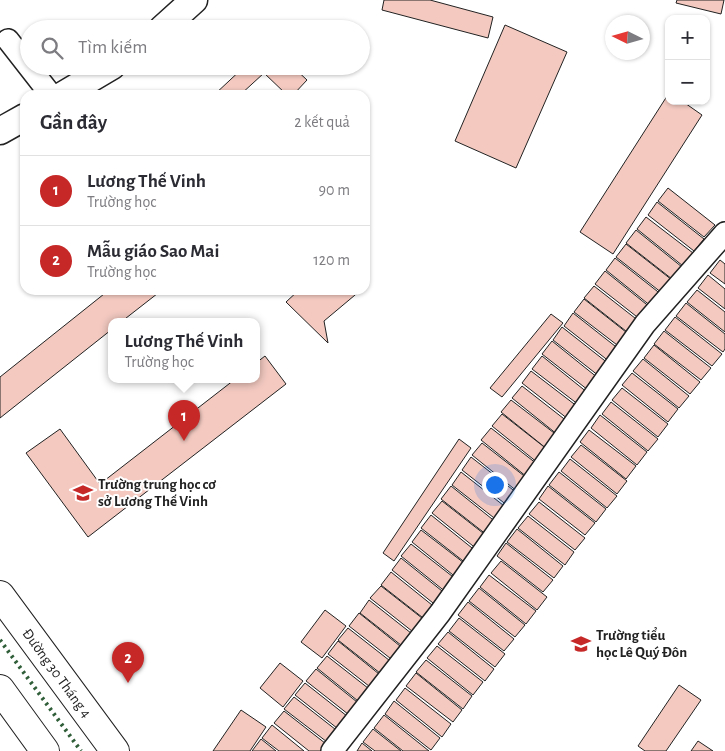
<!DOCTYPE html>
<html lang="vi">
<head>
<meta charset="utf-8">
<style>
	body { margin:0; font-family:"Alegreya Sans",sans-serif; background:#f2f2f3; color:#2b2b33 }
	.controls { position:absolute; right:15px; top:15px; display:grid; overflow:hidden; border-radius:10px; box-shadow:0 1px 4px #0004 }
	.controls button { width:45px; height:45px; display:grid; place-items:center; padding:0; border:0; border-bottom:1px solid #e1e1e2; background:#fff; color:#2b2b33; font:25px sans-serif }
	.compass { position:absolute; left:605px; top:15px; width:45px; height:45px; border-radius:50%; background:#fff; box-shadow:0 1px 4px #0004; rotate:275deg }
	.you { position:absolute; left:494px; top:484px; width:18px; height:18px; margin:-12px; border:4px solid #fff; border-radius:50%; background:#1a73e8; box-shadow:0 0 0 8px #1a73e833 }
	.badge { display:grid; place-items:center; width:32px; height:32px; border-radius:50%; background:#c62828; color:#fff; font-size:16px; font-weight:700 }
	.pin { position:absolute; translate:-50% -41px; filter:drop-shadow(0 1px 2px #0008) }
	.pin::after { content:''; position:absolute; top:26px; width:18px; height:15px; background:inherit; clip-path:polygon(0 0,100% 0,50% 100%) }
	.popup { position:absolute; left:108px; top:318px; width:152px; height:65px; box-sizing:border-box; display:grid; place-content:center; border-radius:10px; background:#fff; filter:drop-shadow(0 1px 4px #0005); font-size:16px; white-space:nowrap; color:#7c7c81 }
	.popup b { font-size:19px; color:#2b2b33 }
	.popup::after { content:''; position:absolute; left:50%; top:100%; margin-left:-10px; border:10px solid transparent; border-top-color:#fff }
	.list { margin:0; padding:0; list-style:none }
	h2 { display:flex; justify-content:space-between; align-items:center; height:65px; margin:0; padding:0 20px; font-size:21px }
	h2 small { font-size:16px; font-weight:400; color:#7c7c81 }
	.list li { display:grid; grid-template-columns:32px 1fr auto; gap:15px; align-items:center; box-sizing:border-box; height:70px; padding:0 20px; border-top:1px solid #e1e1e2 }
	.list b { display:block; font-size:19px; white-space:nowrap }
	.list p { margin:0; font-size:16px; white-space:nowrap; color:#7c7c81 }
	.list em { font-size:16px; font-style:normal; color:#7c7c81 }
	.icon { flex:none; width:28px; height:28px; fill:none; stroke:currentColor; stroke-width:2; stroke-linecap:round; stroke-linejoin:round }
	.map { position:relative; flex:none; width:725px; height:751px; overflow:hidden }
	.search { position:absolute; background:#fff; box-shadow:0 1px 4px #0004; left:20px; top:20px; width:350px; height:55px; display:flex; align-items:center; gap:12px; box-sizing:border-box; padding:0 18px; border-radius:28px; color:#7c7c81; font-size:19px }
	.panel { position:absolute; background:#fff; box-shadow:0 1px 4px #0004; left:20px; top:90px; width:350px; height:205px; border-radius:15px }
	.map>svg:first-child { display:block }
	.building { fill:#f3c9c0; stroke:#222 }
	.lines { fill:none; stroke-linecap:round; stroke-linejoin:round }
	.minor-casing { stroke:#222; stroke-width:24 }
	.tertiary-casing { stroke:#222; stroke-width:29 }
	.primary-casing { stroke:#222; stroke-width:30 }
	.minor { stroke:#fff; stroke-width:21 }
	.tertiary { stroke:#fff; stroke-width:26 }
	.primary { stroke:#fff; stroke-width:28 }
	.hedge { stroke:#2f5e38; stroke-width:4; stroke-dasharray:2.5 4; stroke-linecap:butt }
	.labels { text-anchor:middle; stroke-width:4; stroke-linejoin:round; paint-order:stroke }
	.poi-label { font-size:15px; font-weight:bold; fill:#222; stroke:#fff; text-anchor:start }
	.street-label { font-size:15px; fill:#222; stroke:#fff }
</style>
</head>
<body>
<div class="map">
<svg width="725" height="751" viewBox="0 0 725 751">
	<rect width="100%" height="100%" fill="#fff"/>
	<!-- building -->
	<g class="building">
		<polygon points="384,0 430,0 493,17 488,38 382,10"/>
		<polygon points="677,0 724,0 721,14 676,3"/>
		<polygon points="505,25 567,52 516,168 455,141"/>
		<polygon points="245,66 292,66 307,80 293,95 287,95 264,73 240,95 214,95"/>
		<polygon points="669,93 669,101 682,101 702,115 613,254 580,232"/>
		<polygon points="668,188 715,225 704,237 658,201"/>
		<polygon points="657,202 704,239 694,251 648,215"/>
		<polygon points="646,217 693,253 683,266 637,229"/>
		<polygon points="636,230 682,267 672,279 626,243"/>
		<polygon points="626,244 672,280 662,293 616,257"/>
		<polygon points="615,258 662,295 652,307 606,270"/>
		<polygon points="720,260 725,264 725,284 710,273"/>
		<polygon points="605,271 651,308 641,320 595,284"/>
		<polygon points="708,275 725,289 725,309 698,288"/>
		<polygon points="594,286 640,322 631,335 584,298"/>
		<polygon points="109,290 162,290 121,322 111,322 111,330 0,418 0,377"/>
		<polygon points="299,290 361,290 324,321 328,343 286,302"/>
		<polygon points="697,290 725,312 725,332 687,302"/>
		<polygon points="584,299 631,336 621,348 574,312"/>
		<polygon points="686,303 725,334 725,349 723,352 676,316"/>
		<polygon points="573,313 620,350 610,362 564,326"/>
		<polygon points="551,314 563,323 502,397 490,388"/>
		<polygon points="675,317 722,354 712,366 665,330"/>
		<polygon points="562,327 609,364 599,376 553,340"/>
		<polygon points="664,331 711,368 701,380 654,344"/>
		<polygon points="552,341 598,378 588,390 542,354"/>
		<polygon points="654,345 700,382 690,394 644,358"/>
		<polygon points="265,356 286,384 88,537 26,453 60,429 100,484 234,380 256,380 256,363"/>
		<polygon points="542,356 588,393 579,405 532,369"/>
		<polygon points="643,359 689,396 679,408 633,371"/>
		<polygon points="531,371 578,407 568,419 522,383"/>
		<polygon points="632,373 678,409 668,422 622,385"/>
		<polygon points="522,386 568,422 558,435 512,398"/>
		<polygon points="622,388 668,424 658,437 612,400"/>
		<polygon points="511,400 558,436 547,449 501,412"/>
		<polygon points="611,402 658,439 648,451 602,414"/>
		<polygon points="502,414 548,450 538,463 492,426"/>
		<polygon points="600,415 647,452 637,465 591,428"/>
		<polygon points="491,428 537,464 527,477 481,440"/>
		<polygon points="589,430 636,466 626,479 580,442"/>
		<polygon points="459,439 471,448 394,561 383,553"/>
		<polygon points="482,443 528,479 518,492 472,455"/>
		<polygon points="581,445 627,481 617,494 571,457"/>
		<polygon points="471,457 517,493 508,506 462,470"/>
		<polygon points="570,459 617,496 607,508 561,471"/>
		<polygon points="461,472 508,509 498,521 452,485"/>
		<polygon points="559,472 606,509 596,522 549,485"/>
		<polygon points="451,486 497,523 487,535 441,499"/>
		<polygon points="548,486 595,523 585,535 539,499"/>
		<polygon points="442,501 488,537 478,550 432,513"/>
		<polygon points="539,502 585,538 575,550 529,514"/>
		<polygon points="431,515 477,552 467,564 421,528"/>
		<polygon points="528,516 574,552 565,565 518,528"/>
		<polygon points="517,529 563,566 554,578 507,542"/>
		<polygon points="421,530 468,566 458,579 412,542"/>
		<polygon points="506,543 553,580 543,592 497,556"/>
		<polygon points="411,544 457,580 447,593 401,556"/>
		<polygon points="401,558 447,595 438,607 392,570"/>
		<polygon points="501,561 547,597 537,610 491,573"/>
		<polygon points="391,572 437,609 427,621 381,585"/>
		<polygon points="489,575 536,611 526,624 480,587"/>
		<polygon points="381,586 427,622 417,635 370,598"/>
		<polygon points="479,588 525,625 515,637 469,601"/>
		<polygon points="369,600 416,637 406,649 360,613"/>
		<polygon points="468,602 514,639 504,651 458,615"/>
		<polygon points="325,610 346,626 322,658 301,642"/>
		<polygon points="359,613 405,650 395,662 349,626"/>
		<polygon points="459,618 505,654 495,667 449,631"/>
		<polygon points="348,628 394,664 385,677 338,640"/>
		<polygon points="448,632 494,669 485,681 438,644"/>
		<polygon points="338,641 384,678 374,690 328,654"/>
		<polygon points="437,646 483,682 473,695 427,658"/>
		<polygon points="327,656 373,692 363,705 317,668"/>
		<polygon points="426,660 472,696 463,709 416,672"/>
		<polygon points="280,663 303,681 283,707 260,688"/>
		<polygon points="316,669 362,706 353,718 306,681"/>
		<polygon points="416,673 462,710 453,722 406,686"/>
		<polygon points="305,683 352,720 342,732 295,695"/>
		<polygon points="679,685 701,700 666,751 645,751 638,746"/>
		<polygon points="405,688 451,724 442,737 396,700"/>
		<polygon points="294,697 340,733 331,745 284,709"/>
		<polygon points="394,701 440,738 431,750 385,714"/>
		<polygon points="241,710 266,727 250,751 213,751"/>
		<polygon points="284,711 330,747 327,751 309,751 274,723"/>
		<polygon points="384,715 429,751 403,751 374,728"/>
		<polygon points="272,725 304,751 279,751 262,738"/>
		<polygon points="373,729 401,751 375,751 363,742"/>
		<polygon points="261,739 276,751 252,751"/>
		<polygon points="698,741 713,751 691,751"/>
		<polygon points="362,743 372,751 357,751"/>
	</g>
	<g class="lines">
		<defs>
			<g id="minor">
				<polyline points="8,40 51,95"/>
				<polyline points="332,751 440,613 645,324 725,233"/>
			</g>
			<g id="tertiary">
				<polyline points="162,29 194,0"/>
				<polyline points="63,95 112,66"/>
				<polyline points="0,131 25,117"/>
			</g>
			<g id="primary">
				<polyline points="0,595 115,751"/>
				<polyline points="0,689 45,751"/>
			</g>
		</defs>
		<!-- minor casing -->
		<use href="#minor" class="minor-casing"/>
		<!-- tertiary casing -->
		<use href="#tertiary" class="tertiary-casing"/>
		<!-- primary casing -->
		<use href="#primary" class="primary-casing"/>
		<!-- minor -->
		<use href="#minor" class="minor"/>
		<!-- tertiary -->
		<use href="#tertiary" class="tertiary"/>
		<!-- primary -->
		<use href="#primary" class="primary"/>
		<!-- hedge -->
		<polyline class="hedge" points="0,640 81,751"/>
	</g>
	<!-- icons -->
	<defs>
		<symbol id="school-bare" viewBox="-9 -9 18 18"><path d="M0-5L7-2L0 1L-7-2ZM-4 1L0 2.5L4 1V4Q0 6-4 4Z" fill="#c62828" stroke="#fff" stroke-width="2.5" paint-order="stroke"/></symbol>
	</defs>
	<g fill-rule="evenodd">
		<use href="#school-bare" x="69" y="479" width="28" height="28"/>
		<use href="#school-bare" x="567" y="630" width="28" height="28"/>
	</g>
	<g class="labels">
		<!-- poi labels -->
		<g class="poi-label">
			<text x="98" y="489">Trường trung học cơ<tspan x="98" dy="17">sở Lương Thế Vinh</tspan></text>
			<text x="596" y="640">Trường tiểu<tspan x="596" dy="17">học Lê Quý Đôn</tspan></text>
		</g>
		<!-- street labels -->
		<g class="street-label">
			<text transform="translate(57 673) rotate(54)" y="5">Đường 30 Tháng 4</text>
		</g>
	</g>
</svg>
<div class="controls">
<button>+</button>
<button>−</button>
</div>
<svg class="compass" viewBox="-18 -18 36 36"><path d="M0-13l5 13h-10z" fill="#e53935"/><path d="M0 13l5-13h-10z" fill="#7c7c81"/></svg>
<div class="you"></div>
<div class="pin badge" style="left:184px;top:441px">1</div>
<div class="popup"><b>Lương Thế Vinh</b>Trường học</div>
<div class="pin badge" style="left:128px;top:683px">2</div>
<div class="search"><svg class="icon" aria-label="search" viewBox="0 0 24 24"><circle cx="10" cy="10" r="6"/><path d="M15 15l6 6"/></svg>Tìm kiếm</div>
<section class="panel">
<h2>Gần đây<small>2 kết quả</small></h2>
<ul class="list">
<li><span class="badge">1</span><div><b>Lương Thế Vinh</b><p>Trường học</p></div><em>90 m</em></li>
<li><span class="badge">2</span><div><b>Mẫu giáo Sao Mai</b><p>Trường học</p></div><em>120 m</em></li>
</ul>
</section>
</div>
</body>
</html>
